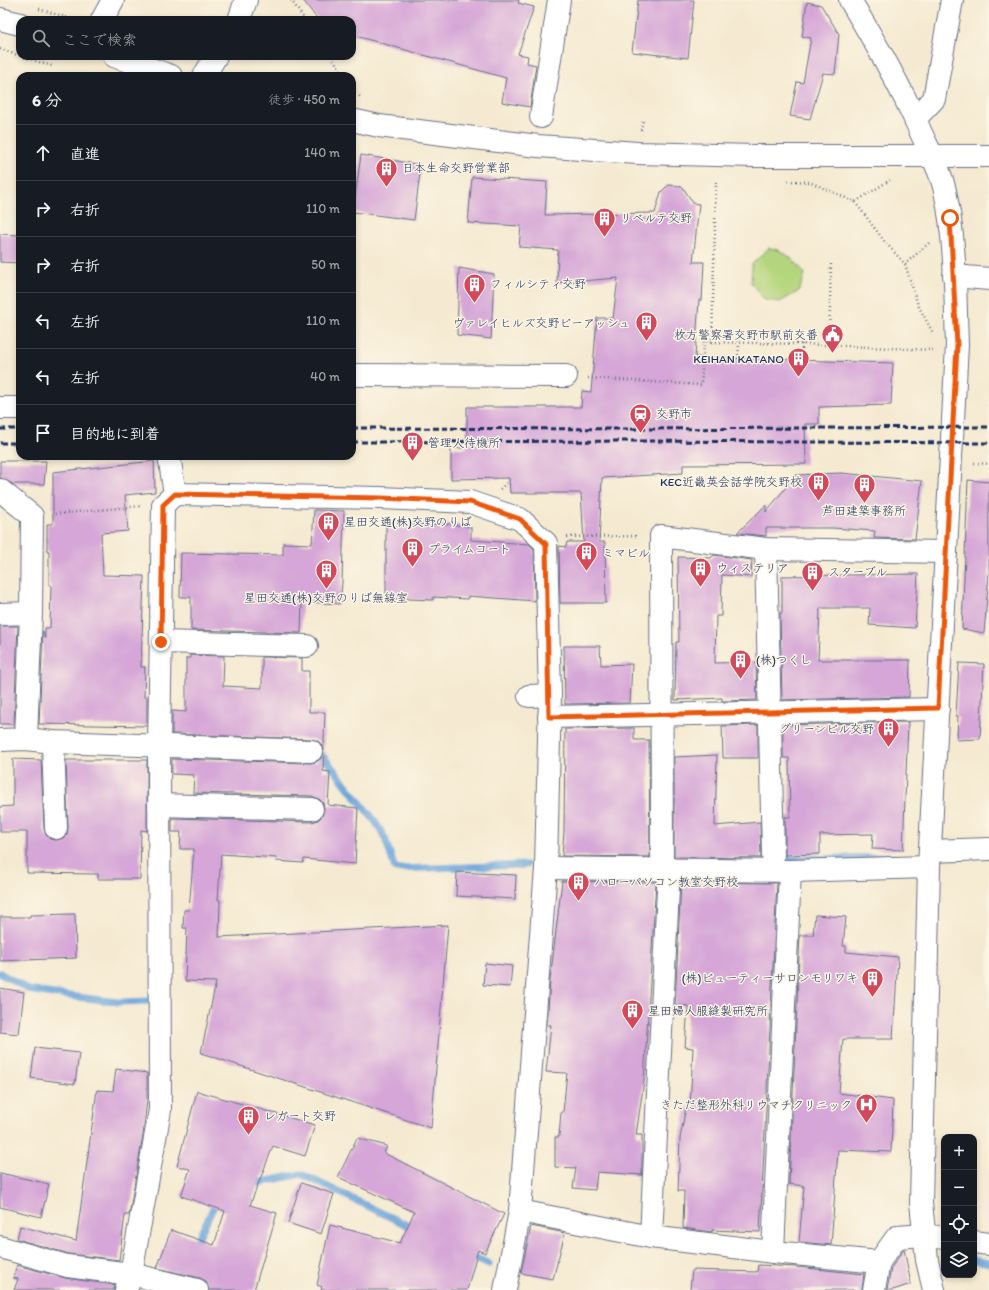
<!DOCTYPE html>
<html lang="ja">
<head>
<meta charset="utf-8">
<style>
	body { margin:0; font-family:Itim,"Klee One",sans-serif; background:#242831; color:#f1f3f6 }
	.controls { position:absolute; right:12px; bottom:12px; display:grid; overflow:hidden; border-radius:8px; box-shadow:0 2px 6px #0003 }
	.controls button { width:36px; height:36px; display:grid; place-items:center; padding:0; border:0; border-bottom:1px solid #363941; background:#171b24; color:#f1f3f6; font:20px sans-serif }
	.stop { position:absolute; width:12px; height:12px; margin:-9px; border:3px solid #ea580c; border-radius:50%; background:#fff }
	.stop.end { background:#ea580c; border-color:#fff; box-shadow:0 1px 4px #0008 }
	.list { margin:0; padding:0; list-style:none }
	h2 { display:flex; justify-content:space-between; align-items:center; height:52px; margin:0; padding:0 16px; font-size:17px }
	h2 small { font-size:13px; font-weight:400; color:#9ea1a6 }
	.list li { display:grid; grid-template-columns:26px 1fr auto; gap:12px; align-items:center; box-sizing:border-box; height:56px; padding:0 16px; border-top:1px solid #363941 }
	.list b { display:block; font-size:15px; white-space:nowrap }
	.list em { font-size:13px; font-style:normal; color:#9ea1a6 }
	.icon { flex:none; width:22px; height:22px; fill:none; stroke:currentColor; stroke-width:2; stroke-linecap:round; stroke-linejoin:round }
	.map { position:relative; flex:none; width:989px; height:1290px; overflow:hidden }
	.search { position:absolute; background:#171b24; box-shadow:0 2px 6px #0003; left:16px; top:16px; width:340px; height:44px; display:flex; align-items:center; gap:10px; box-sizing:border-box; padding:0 14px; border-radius:12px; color:#9ea1a6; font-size:15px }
	.panel { position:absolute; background:#171b24; box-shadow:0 2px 6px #0003; left:16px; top:72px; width:340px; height:388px; border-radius:12px }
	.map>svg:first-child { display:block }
	.green { fill:#b5d57c; stroke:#68826d }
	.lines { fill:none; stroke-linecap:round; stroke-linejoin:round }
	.stream { stroke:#6aa4da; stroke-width:7 }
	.building { fill:#d5a6d7 }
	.minor-casing { stroke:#677086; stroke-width:24 }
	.path { stroke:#677086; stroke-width:2.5; stroke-dasharray:1 3; stroke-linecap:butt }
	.minor { stroke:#fff; stroke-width:22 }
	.rail { stroke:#1b2f5e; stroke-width:3; stroke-dasharray:6 3; stroke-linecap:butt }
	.route { stroke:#ea580c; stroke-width:5 }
	.labels { text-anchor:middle; stroke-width:3; stroke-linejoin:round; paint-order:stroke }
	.poi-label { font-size:12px; fill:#1b2f5e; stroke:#fcf5e5; text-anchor:start }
</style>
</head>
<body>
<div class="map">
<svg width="989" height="1290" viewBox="0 0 989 1290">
	<rect width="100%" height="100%" fill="#fcf5e5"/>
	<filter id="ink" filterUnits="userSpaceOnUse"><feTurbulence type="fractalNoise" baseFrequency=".025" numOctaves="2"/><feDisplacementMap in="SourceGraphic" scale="8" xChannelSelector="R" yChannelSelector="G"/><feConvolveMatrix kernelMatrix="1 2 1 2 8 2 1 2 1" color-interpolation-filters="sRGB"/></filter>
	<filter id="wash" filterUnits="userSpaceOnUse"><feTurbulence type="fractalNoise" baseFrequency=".012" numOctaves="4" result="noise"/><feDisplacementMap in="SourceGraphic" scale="16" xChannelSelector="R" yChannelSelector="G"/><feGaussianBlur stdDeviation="0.9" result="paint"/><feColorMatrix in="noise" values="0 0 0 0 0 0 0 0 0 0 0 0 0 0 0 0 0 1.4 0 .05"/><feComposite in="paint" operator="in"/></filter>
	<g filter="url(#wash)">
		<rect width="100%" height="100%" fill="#f5ead1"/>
		<!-- green -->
		<path class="green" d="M769 248C786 250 796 262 805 274L799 291 780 302 765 300 751 283 752 264Z"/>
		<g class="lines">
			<!-- stream -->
			<g class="stream">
				<polyline points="315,756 323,756 375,821 385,838 395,869 526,865"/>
				<polyline points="774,860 887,857 898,859"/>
				<polyline points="0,973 29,990 53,994 118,1002 151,1001"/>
				<polyline points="249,1185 301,1174 415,1229"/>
				<polyline points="194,1247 217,1200"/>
				<polyline points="468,1254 489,1264"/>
				<polyline points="974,1260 989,1263"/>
				<polyline points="862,1290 863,1278 868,1267"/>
			</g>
		</g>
		<g id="blocks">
			<!-- building -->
			<g class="building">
				<polygon points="303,0 519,0 518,3 534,7 518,54 528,56 527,63 536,65 530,107 502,102 506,78 352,35 352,20 318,20"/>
				<polygon points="638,0 694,0 688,58 632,52"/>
				<polygon points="807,2 821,5 839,34 835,74 823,73 810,119 790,116 797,82 803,83 811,38 802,36"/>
				<polygon points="361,155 421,165 414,220 353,212"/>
				<polygon points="472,177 547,182 545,215 655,213 661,192 665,188 669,185 680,186 684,189 693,203 699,204 693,262 704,262 702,300 699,300 695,357 893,363 891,405 819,407 819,424 805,424 806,464 683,465 683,473 602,478 599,542 605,542 606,603 560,603 559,546 566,547 567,542 584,542 581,493 510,493 509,478 451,479 451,448 467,448 467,407 581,407 582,391 591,392 597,318 613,318 618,278 557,283 558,250 519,247 521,226 468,223"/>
				<polygon points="0,234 20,235 20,263 0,262"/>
				<polygon points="459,268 494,274 491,339 457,335"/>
				<polygon points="0,461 46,461 44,484 13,484 0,478"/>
				<polygon points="154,461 155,492 125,495 128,531 101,533 103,575 144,576 141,667 145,667 144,697 147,697 147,726 39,724 43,631 45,639 45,628 50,628 51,585 49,585 49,551 47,551 47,524 53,524 53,472"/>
				<polygon points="841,473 922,481 915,539 874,538 875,531 833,528 766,528 766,536 737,533 766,505 766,512 796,475"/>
				<polygon points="968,480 989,482 989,574 984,633 962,629"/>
				<polygon points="314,510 344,511 342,583 340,604 302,602 301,633 191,630 191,597 180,597 181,553 283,555 283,543 312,544"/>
				<polygon points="449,524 471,527 471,540 529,544 534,549 535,601 468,596 468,599 433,597 433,600 386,598 386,525"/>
				<polygon points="714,555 752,560 751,577 722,575 721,616 716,616 715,663 756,662 757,700 722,701 722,698 675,700 676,642 679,642 678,557 711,558"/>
				<polygon points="918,574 915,628 869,625 870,608 820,608 818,660 910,660 909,697 782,700 780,613 782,613 782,576"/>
				<polygon points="0,626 18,626 14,724 0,724"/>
				<polygon points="564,646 600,646 601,665 632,664 630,703 565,704"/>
				<polygon points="190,655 224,656 223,686 262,688 262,657 302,658 302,671 309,671 309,712 325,712 323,771 330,772 328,805 358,808 355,864 304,859 303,863 276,861 277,858 221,854 218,900 220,900 219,937 448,925 431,1128 201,1053 216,982 185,981 187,928 183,928 184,910 189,910 194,849 180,849 181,832 172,832 172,818 312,822 318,820 322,816 324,809 323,803 319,799 312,796 193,793 194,775 172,774 172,759 311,763 316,762 321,758 323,751 322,745 318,741 311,739 172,734 172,711 186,712 186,658 190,658"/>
				<polygon points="959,663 984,664 980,739 957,740 958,716 956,716"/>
				<polygon points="908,722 903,850 872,849 873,834 820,835 820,854 785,855 785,817 790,817 789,758 783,758 783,725"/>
				<polygon points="758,725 758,758 723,758 722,726"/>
				<polygon points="634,728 634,740 649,740 650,857 562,856 564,832 565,729"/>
				<polygon points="717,755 715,826 760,822 761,858 674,857 674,757"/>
				<polygon points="13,759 41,760 44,829 46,835 50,839 56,840 63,838 67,834 68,828 66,760 147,760 147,831 141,830 140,879 98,879 98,874 27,873 27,832 0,832 0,807 13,806"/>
				<polygon points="457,872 516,875 515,899 456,896"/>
				<polygon points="562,881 656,882 644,1081 636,1135 642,1135 642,1175 597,1172 595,1190 573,1188 576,1168 555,1167 555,1137 559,1137 561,1112 563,1112 567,1073 546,1072 551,1025 547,1025 550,981"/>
				<polygon points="681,882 777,883 760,1232 712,1230 712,1232 683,1228 684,1191 678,1191 680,1138 686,1108 690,1108 693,1048 685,1047 688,1006 675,1005"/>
				<polygon points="75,914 76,958 0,961 0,917 30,917 30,915"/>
				<polygon points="815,915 846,917 843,946 846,946 846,952 898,957 893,1039 843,1039 839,1093 893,1100 891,1152 838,1150 831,1245 799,1242 804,1186 789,1184 800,935 813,935"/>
				<polygon points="485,963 512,966 510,987 483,985"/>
				<polygon points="0,988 24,992 19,1034 0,1032"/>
				<polygon points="35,1048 79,1053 75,1084 31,1078"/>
				<polygon points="116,1069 147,1073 147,1100 143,1136 129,1215 125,1215 119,1260 69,1254 17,1239 20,1226 76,1241 97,1090 113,1091"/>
				<polygon points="197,1091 315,1125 305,1156 273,1146 250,1205 277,1213 254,1290 209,1290 206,1281 200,1278 157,1268 171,1230 214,1245 225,1211 181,1196 190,1169 177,1166"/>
				<polygon points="357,1138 387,1146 384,1153 504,1214 485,1253 478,1250 467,1290 321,1290 322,1287 317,1285 330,1225 400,1243 414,1212 338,1177"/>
				<polygon points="0,1173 49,1184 41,1217 0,1207"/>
				<polygon points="301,1183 334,1194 321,1234 288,1223"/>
				<polygon points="531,1226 565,1233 553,1279 521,1273"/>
				<polygon points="904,1249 911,1284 893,1290 887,1290 891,1268"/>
				<polygon points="17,1265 65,1278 115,1285 114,1290 14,1290 18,1279 13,1278"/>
				<polygon points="758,1265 796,1267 864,1274 862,1290 690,1290 692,1270 757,1272"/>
			</g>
		</g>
	</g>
	<g filter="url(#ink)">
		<use href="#blocks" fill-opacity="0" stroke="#677086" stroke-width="1"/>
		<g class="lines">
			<defs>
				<g id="minor">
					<path d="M850 0C874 41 899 83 918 126 927 148 940 167 945 191 956 241 955 294 957 345L929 867 921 1203 927 1260 934 1290"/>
					<polyline points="0,19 20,24"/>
					<polyline points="102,20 113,0"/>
					<polyline points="239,20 246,0"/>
					<polyline points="114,56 171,76"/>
					<polyline points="204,76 216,56"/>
					<polyline points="541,117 559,0"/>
					<polyline points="915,119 934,99 952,0"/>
					<polyline points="352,120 379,126 538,146 638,153 754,156 989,156"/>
					<polyline points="954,276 989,279"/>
					<polyline points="352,375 566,376"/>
					<polyline points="0,408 20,408"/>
					<polyline points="169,456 175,494 381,498 470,502 520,519 546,543 550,695 546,868 520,1211 505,1290"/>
					<polyline points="0,490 32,516 31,613"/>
					<polyline points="766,549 773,856"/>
					<polyline points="0,614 31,613 26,739"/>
					<polyline points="161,642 307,646"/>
					<polyline points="529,696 550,695"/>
					<polyline points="549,717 938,709"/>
					<polyline points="0,740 26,739 53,742 311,751"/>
					<polyline points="53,742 56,828"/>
					<polyline points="159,805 312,809"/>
					<polyline points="930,851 989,849"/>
					<polyline points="662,856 661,536 766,549 946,552"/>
					<polyline points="546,868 790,871 929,867"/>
					<polyline points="520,1211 651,1237 773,1252 879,1262 897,1237 924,1235 944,1238"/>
					<polyline points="651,1237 669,868"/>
					<polyline points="974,1242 989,1244"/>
					<polyline points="0,1247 67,1266 131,1274 197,1290"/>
					<polyline points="773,1252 790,871"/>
					<polyline points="126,1290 131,1274 160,1110 159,746 163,505 175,494"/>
					<polyline points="874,1290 879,1262"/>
				</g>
			</defs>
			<!-- minor casing -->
			<use href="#minor" class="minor-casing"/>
			<!-- path -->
			<g class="path">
				<polyline points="291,0 305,20"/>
				<polyline points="39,9 75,20"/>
				<polyline points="0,49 20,56"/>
				<polyline points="20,56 52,66"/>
				<polyline points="331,56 345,76"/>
				<polyline points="352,86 360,97"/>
				<polyline points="641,130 643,121"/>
				<polyline points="788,181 810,182 855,202 890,180"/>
				<polyline points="716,182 712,342 802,344 933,350"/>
				<polyline points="855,202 885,242 905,264"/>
				<polyline points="929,243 905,264 918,305 933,333"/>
				<polyline points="829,345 831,264"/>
				<polyline points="738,359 739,344"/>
				<polyline points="802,361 802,344"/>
				<polyline points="588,378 701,385 704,341 712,342"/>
				<polyline points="974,463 989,464"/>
				<polyline points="500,489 509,481"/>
				<polyline points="55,514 141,506"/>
				<polyline points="567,537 638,536"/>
			</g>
			<!-- minor -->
			<use href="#minor" class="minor"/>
			<!-- rail -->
			<g class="rail">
				<polyline points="352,428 640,429 989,427"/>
				<polyline points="0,429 20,429"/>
				<polyline points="352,442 642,441 989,443"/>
				<polyline points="0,443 20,443"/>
			</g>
		</g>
	</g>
	<g class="lines" filter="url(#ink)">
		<!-- route -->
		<polyline class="route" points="161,642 163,505 175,494 381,498 470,502 520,519 546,544 549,717 938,708 957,345 950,218"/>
	</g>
	<!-- icons -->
	<defs>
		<symbol id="building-pin" viewBox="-11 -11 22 30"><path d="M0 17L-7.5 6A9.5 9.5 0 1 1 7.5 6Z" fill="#d1495b" stroke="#fcf5e5"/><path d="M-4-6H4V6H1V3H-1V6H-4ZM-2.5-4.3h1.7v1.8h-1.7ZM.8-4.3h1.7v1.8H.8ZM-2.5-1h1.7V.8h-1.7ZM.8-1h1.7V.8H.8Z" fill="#fff"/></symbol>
		<symbol id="civic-pin" viewBox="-11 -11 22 30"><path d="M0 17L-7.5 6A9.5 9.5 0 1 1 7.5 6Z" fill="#d1495b" stroke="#fcf5e5"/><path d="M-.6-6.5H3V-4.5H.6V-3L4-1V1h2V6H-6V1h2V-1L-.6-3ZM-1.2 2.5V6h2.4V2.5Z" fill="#fff"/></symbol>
		<symbol id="station-pin" viewBox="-11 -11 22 30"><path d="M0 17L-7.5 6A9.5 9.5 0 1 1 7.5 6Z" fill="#d1495b" stroke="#fcf5e5"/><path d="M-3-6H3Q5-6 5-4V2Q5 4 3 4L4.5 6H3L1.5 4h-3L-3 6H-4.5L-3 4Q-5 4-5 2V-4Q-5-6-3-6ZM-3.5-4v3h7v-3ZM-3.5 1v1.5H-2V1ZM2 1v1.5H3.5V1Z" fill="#fff"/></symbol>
		<symbol id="hospital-pin" viewBox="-11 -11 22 30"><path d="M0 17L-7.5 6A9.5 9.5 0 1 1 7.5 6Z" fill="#d1495b" stroke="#fcf5e5"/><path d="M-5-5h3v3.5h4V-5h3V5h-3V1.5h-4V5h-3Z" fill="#fff"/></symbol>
	</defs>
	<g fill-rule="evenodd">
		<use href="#building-pin" x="374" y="156" width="25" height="34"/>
		<use href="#building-pin" x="592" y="206" width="25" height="34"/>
		<use href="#building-pin" x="462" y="272" width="25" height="34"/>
		<use href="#building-pin" x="634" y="310" width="25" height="34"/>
		<use href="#civic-pin" x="820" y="322" width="25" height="34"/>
		<use href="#building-pin" x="786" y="346" width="25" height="34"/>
		<use href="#station-pin" x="628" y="402" width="25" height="34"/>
		<use href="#building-pin" x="400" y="430" width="25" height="34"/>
		<use href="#building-pin" x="806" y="470" width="25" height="34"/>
		<use href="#building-pin" x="852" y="472" width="25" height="34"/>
		<use href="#building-pin" x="316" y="510" width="25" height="34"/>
		<use href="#building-pin" x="400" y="536" width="25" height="34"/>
		<use href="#building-pin" x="574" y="540" width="25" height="34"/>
		<use href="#building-pin" x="688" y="556" width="25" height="34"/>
		<use href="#building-pin" x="314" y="558" width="25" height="34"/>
		<use href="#building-pin" x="800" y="560" width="25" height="34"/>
		<use href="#building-pin" x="728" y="648" width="25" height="34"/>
		<use href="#building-pin" x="876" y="716" width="25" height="34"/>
		<use href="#building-pin" x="566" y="870" width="25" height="34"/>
		<use href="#building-pin" x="860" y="966" width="25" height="34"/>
		<use href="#building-pin" x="620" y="998" width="25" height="34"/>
		<use href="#hospital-pin" x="854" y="1092" width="25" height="34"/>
		<use href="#building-pin" x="236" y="1104" width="25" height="34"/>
	</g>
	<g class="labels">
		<!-- poi labels -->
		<g class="poi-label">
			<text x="402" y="172">日本生命交野営業部</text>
			<text x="620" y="222">リベルテ交野</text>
			<text x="490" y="288">フィルシティ交野</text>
			<text x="630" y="327" text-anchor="end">ヴァレイヒルズ交野ビーアッシュ</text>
			<text x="818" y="339" text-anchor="end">枚方警察署交野市駅前交番</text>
			<text x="784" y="363" text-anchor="end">KEIHAN KATANO</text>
			<text x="656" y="418">交野市</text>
			<text x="428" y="447">管理人待機所</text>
			<text x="802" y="486" text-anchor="end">KEC近畿英会話学院交野校</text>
			<text x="864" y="515" text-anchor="middle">芦田建築事務所</text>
			<text x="344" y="526">星田交通(株)交野のりば</text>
			<text x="428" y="553">プライムコート</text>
			<text x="602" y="557">ミマビル</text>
			<text x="716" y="572">ウィステリア</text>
			<text x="828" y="576">スターブル</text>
			<text x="326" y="602" text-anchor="middle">星田交通(株)交野のりば無線室</text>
			<text x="756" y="664">(株)つくし</text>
			<text x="874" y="733" text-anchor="end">グリーンビル交野</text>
			<text x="594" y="886">ハローパソコン教室交野校</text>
			<text x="858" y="982" text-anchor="end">(株)ビューティーサロンモリワキ</text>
			<text x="648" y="1015">星田婦人服縫製研究所</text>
			<text x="852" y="1109" text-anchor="end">きただ整形外科リウマチクリニック</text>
			<text x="264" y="1120">レガート交野</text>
		</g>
	</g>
</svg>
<div class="controls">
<button>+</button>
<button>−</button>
<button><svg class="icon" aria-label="locate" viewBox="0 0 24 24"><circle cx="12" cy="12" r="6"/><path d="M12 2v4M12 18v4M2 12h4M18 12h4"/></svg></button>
<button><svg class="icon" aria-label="layers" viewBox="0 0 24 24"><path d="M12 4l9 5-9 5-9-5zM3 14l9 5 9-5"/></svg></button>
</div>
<div class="stop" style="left:950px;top:218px"></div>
<div class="stop end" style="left:161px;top:642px"></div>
<div class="search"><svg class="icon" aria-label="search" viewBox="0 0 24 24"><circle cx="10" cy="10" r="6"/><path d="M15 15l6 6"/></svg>ここで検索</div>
<section class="panel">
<h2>6 分<small>徒歩 · 450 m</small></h2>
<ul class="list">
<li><svg class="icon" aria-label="ahead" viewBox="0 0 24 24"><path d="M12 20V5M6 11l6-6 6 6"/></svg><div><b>直進</b></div><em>140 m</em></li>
<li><svg class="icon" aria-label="right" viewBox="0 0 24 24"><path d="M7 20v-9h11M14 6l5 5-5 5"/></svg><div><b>右折</b></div><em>110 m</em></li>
<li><svg class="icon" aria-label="right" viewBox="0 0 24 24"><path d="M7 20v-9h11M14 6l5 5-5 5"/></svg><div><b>右折</b></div><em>50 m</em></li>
<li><svg class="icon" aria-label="left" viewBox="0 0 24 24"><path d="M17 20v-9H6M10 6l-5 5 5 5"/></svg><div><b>左折</b></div><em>110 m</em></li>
<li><svg class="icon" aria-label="left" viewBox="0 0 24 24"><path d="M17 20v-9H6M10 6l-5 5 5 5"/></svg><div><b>左折</b></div><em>40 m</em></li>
<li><svg class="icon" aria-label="arrive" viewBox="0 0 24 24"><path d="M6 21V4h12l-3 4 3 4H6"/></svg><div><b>目的地に到着</b></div></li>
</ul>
</section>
</div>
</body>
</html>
